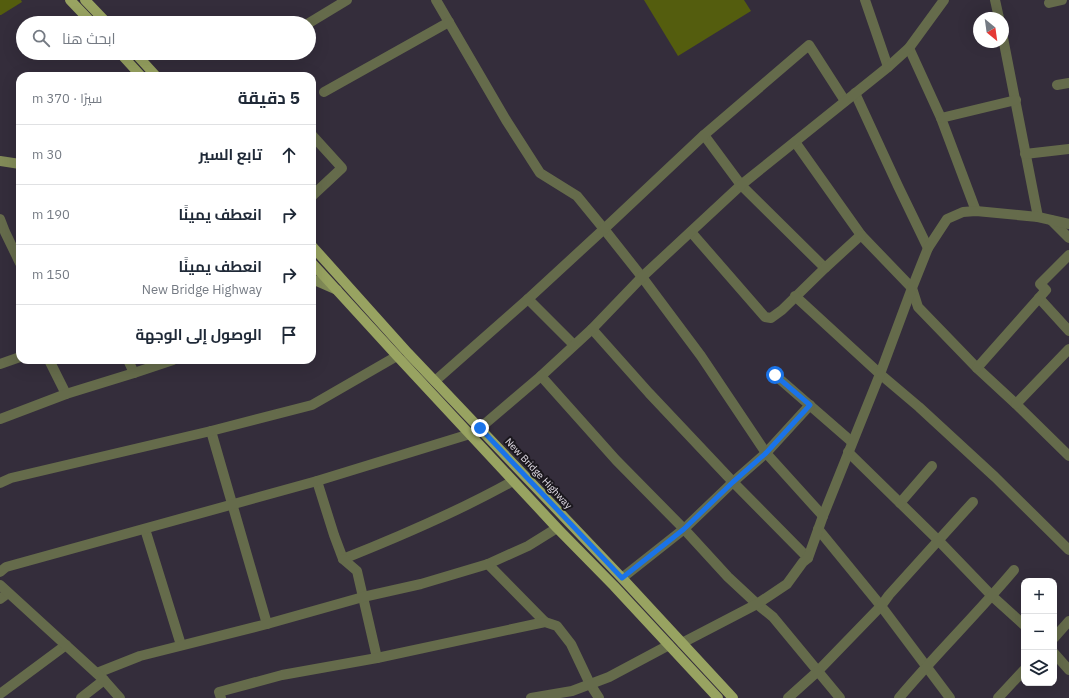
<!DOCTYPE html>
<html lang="ar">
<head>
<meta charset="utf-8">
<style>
	body { margin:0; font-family:"IBM Plex Sans",Cairo,sans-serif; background:#f6f6f7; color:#1f2937; direction:rtl }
	.controls { position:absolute; right:12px; bottom:12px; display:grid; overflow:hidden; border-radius:8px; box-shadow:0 4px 16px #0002 }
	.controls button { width:36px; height:36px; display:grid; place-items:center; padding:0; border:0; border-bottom:1px solid #e0e1e3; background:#fff; color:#1f2937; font:20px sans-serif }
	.compass { position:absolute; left:973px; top:12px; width:36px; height:36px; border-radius:50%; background:#fff; box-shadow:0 4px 16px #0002; rotate:151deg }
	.stop { position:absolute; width:12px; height:12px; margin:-9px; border:3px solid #1a73e8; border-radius:50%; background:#fff }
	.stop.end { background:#1a73e8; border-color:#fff; box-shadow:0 1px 4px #0008 }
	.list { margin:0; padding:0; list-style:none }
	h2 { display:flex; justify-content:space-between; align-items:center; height:52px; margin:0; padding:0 16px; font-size:17px }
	h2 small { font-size:13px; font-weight:400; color:#747a83 }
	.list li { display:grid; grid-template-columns:26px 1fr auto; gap:12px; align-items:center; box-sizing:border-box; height:60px; padding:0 16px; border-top:1px solid #e0e1e3 }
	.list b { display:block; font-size:15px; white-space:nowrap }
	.list p { margin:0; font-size:13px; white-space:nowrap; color:#747a83 }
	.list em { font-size:13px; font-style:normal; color:#747a83 }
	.icon { flex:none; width:22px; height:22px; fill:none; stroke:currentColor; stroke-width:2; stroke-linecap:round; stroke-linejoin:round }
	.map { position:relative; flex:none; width:1069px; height:698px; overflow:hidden; direction:ltr }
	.search { position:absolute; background:#fff; box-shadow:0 4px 16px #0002; left:16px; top:16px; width:300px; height:44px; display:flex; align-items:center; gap:10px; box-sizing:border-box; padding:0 14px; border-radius:22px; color:#747a83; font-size:15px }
	.panel { position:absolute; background:#fff; box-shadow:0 4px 16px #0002; left:16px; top:72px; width:300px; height:292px; border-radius:12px; direction:rtl }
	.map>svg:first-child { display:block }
	.green { fill:#545d0e }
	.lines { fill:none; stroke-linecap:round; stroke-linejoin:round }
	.minor { stroke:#656b4b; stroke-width:10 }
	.tertiary { stroke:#656b4b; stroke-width:10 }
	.secondary { stroke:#828b58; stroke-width:10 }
	.primary { stroke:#98a361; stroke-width:10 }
	.route { stroke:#1a73e8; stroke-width:5 }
	.labels { text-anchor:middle; stroke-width:4; stroke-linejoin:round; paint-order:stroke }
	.street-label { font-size:10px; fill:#e3dee7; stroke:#1a171d }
</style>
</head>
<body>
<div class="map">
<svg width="1069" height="698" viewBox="0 0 1069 698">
	<rect width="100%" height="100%" fill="#342d3b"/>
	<!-- green -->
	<g class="green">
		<polygon points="0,0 21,0 22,2 1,15 0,15"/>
		<polygon points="644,0 744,0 751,11 678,56"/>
	</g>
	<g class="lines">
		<!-- minor -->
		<g class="minor">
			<polyline points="436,0 506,120 540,173 577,196 604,229 642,277 701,356 766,453 823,516"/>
			<polyline points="865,0 888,67"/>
			<polyline points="995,0 999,18"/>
			<polyline points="1049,3 1062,0"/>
			<polyline points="309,23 347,0"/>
			<polyline points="1003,38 1038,217"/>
			<polyline points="909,48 941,118 976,211"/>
			<polyline points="1057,85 1069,83"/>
			<polyline points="324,92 449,22"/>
			<polyline points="855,93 898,186 928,248"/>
			<polyline points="941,118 1016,100"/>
			<polyline points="312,135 342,168 312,196"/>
			<polyline points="704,135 741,185 825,268"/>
			<polyline points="795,142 861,235 912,288 918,307 977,368 1016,404 1069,456"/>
			<polyline points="1025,154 1069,149"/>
			<polyline points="0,219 5,232 20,263"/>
			<polyline points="1051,220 1069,238"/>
			<polyline points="691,232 765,317 771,318 782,310 825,268 861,235"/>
			<polyline points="795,296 880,374 919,407 995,477 1069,550"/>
			<polyline points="1039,298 1069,331"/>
			<polyline points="528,299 574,345"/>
			<polyline points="592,329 649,393 733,482 808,558"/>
			<polyline points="49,360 66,394"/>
			<polyline points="128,360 134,373"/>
			<polyline points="0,364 20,357"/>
			<polyline points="977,368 1039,298 1046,290 1040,284 1069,255"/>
			<polyline points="775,375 852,442"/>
			<polyline points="541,376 616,460 684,529 728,577 757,604 773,617 840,698"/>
			<polyline points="435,381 528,299 604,229 704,135 809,45 845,101"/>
			<polyline points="1016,404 1069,349"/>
			<polyline points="0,419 66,394 134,373 173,360"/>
			<polyline points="211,431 267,624"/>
			<polyline points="848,452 939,541 992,596 1024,625"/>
			<path d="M317 481 334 535 343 559C401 536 459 511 513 481"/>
			<polyline points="0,483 11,478 211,431 312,405 397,356"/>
			<polyline points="900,503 932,466"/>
			<polyline points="145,529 181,645"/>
			<polyline points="818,529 881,606 950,698"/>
			<polyline points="343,559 357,571 377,658"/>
			<polyline points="488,564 545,622"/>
			<polyline points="0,572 6,567 317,481 470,434 480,428 541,376 592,329 642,277 741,185 888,67 909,48 944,0"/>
			<polyline points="622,578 684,529 733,482 766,453 810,405"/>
			<polyline points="0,599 8,593"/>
			<polyline points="1054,638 1069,621"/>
			<polyline points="682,643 757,604 787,584 803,562 808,558 823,516 880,374 912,288 928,248 947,219 963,212 976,211 1038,217 1069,224"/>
			<polyline points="1054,653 1069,670"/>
			<polyline points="97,673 140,656 267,624 363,597 421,584 488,564 528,546 557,528"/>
			<polyline points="0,694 66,645"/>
			<polyline points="81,698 104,680"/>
			<polyline points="221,698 219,692 282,675 377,658 545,622 557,626 571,644 590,684 599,698"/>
			<polyline points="788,698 818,671 881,606 889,595 973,502"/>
			<path d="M899 698C936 654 977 614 1014 570"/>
			<polyline points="998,698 1024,670"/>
		</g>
		<!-- tertiary -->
		<g class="tertiary">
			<polyline points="0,585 104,680 120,698"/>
			<polyline points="531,698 572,691 609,677 669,645"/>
		</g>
		<!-- secondary -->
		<g class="secondary">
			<polyline points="0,161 20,164"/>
			<polyline points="312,279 337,290"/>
		</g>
		<!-- primary -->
		<g class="primary">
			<polyline points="70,0 92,23"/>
			<polyline points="85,0 107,23"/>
			<polyline points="120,53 141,76"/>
			<polyline points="135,53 156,76"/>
			<polyline points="312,246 408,353 622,578 733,698"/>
			<polyline points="312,263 397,356 557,528 614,586 718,698"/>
		</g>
	</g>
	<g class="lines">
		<!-- route -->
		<polyline class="route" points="480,428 622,578 684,529 733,482 766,453 810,405 775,375"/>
	</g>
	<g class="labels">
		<!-- street labels -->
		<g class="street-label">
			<text transform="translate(539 473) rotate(47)" y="4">New Bridge Highway</text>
		</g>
	</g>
</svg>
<div class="controls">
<button>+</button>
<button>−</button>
<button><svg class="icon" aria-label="layers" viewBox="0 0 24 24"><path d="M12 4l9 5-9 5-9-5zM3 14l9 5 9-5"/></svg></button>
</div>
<svg class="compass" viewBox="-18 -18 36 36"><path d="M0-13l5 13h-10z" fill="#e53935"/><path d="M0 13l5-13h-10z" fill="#747a83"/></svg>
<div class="stop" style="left:775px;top:375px"></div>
<div class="stop end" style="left:480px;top:428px"></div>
<div class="search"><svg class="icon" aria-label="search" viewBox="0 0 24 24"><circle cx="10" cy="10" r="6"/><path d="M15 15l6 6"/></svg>ابحث هنا</div>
<section class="panel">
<h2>5 دقيقة<small>سيرًا · 370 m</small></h2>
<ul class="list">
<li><svg class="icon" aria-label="ahead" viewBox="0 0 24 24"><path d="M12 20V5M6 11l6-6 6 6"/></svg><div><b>تابع السير</b></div><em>30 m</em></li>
<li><svg class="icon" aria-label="right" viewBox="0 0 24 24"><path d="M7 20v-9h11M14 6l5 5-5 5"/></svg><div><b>انعطف يمينًا</b></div><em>190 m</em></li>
<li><svg class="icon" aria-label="right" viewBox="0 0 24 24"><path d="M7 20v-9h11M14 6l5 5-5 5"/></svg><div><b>انعطف يمينًا</b><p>New Bridge Highway</p></div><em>150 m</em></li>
<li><svg class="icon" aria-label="arrive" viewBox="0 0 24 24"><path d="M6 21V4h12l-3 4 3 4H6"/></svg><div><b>الوصول إلى الوجهة</b></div></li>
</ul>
</section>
</div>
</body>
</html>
